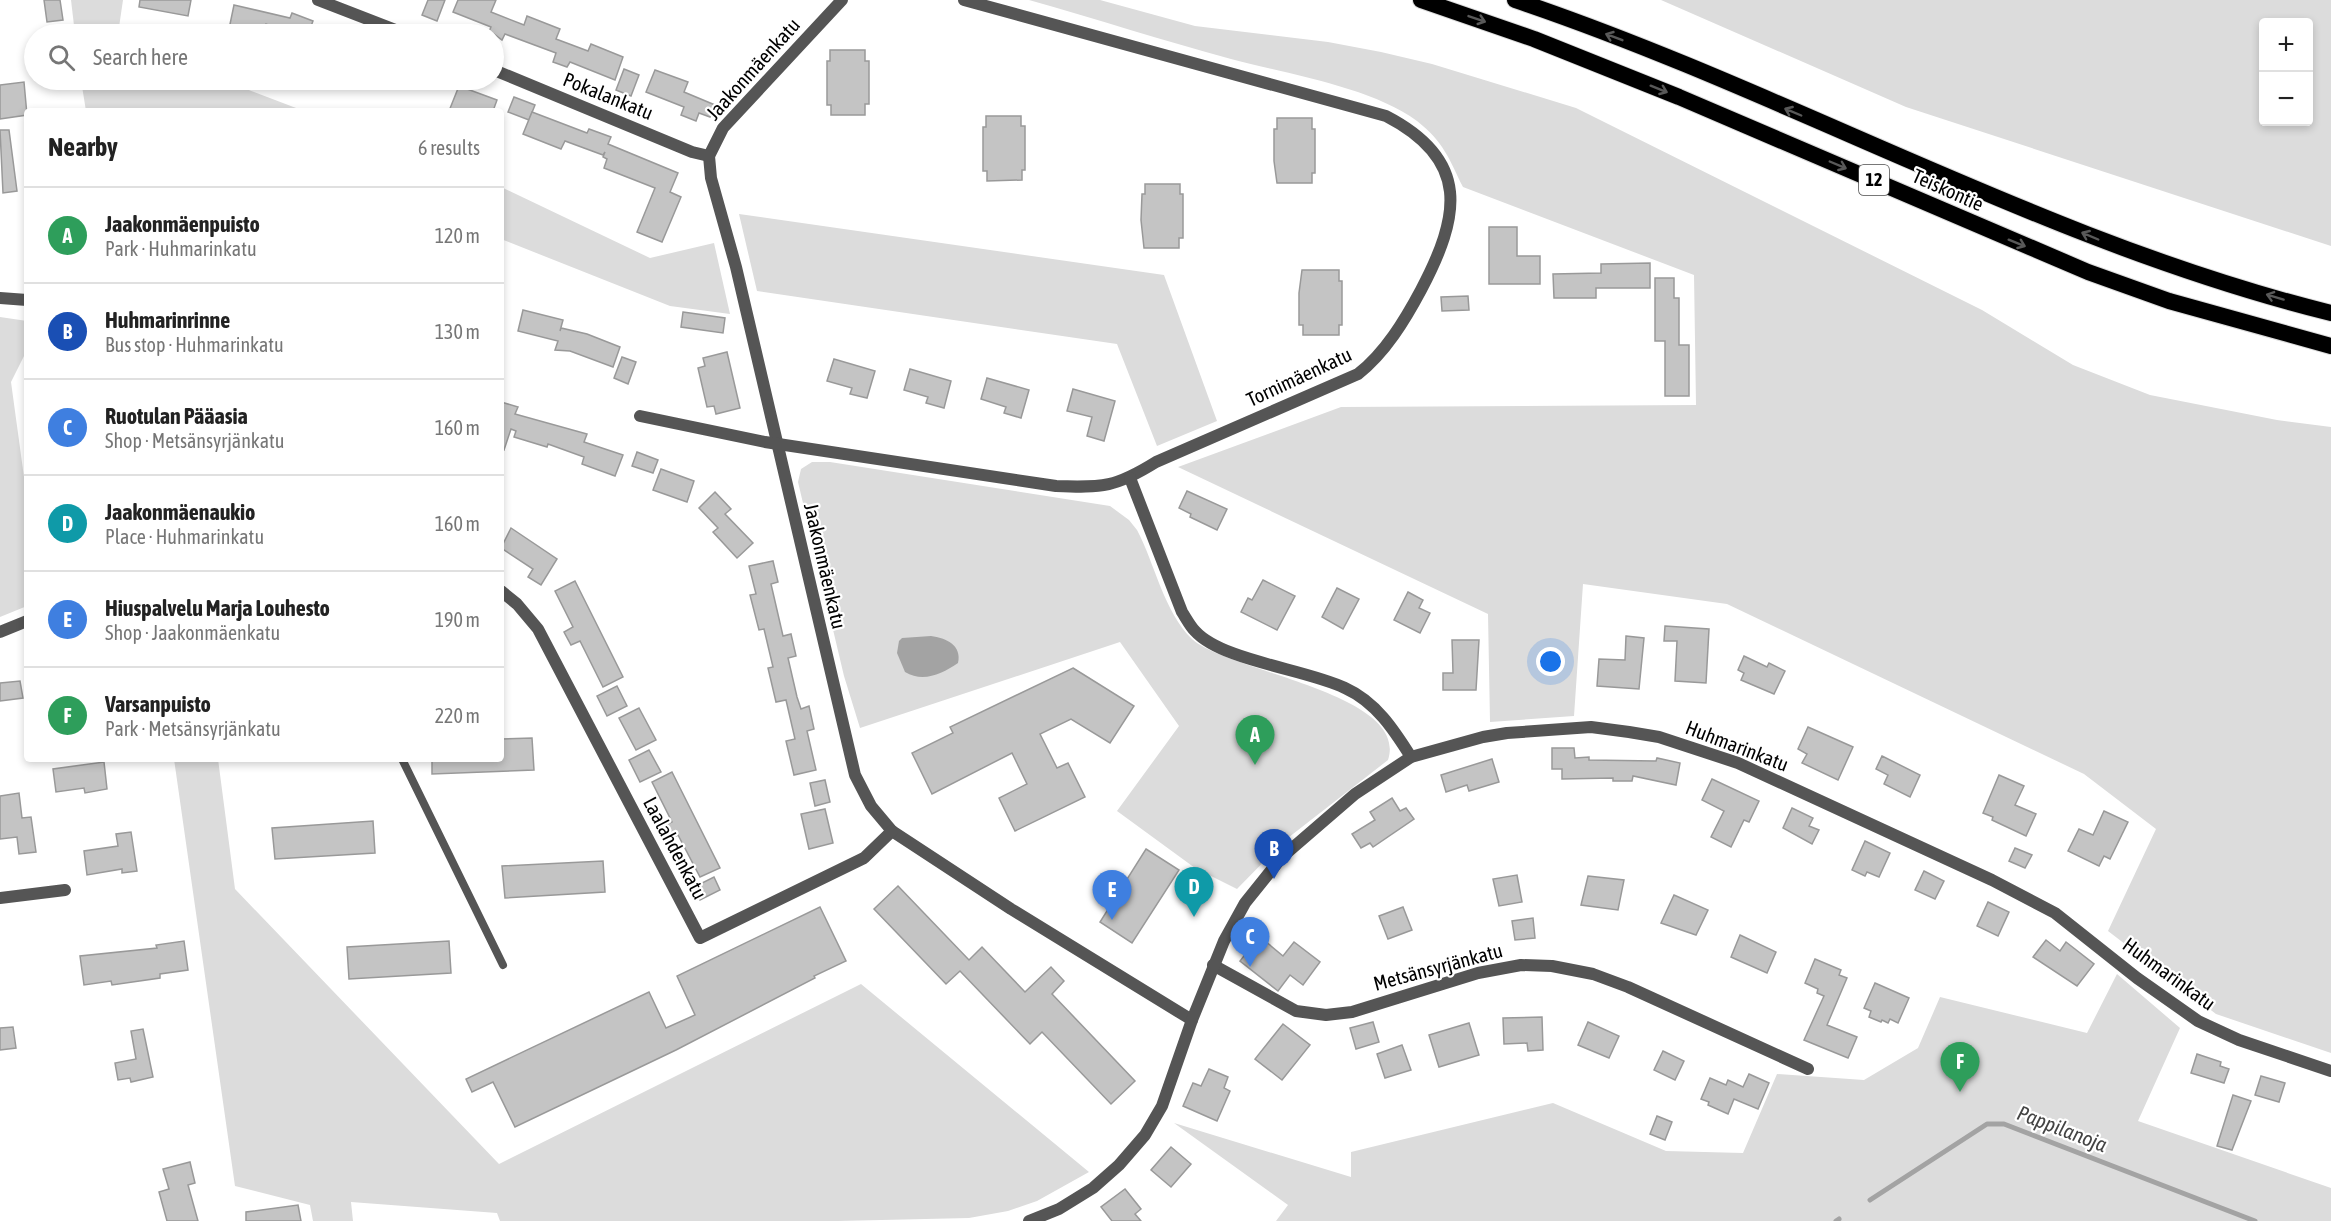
<!DOCTYPE html>
<html lang="en">
<head>
<meta charset="utf-8">
<style>
	body { margin:0; font-family:"Asap Condensed",sans-serif; background:#f2f2f2; color:#222 }
	.controls { position:absolute; right:18px; top:18px; display:grid; overflow:hidden; border-radius:6px; box-shadow:0 3px 9px #0003 }
	.controls button { width:54px; height:54px; display:grid; place-items:center; padding:0; border:0; border-bottom:2px solid #e0e0e0; background:#fff; color:#222; font:30px sans-serif }
	.you { position:absolute; left:1551px; top:662px; width:21px; height:21px; margin:-15px; border:4px solid #fff; border-radius:50%; background:#1a73e8; box-shadow:0 0 0 9px #1a73e833 }
	.badge { display:grid; place-items:center; width:39px; height:39px; border-radius:50%; background:#d93025; color:#fff; font-size:20px; font-weight:700 }
	.pin { position:absolute; translate:-50% -50px; filter:drop-shadow(0 2px 3px #0008) }
	.pin::after { content:''; position:absolute; top:32px; width:21px; height:18px; background:inherit; clip-path:polygon(0 0,100% 0,50% 100%) }
	.list { margin:0; padding:0; list-style:none }
	h2 { display:flex; justify-content:space-between; align-items:center; height:78px; margin:0; padding:0 24px; font-size:26px }
	h2 small { font-size:20px; font-weight:400; color:#767676 }
	.list li { display:grid; grid-template-columns:39px 1fr auto; gap:18px; align-items:center; box-sizing:border-box; height:96px; padding:0 24px; border-top:2px solid #e0e0e0 }
	.list b { display:block; font-size:22px; white-space:nowrap }
	.list p { margin:0; font-size:20px; white-space:nowrap; color:#767676 }
	.list em { font-size:20px; font-style:normal; color:#767676 }
	.icon { flex:none; width:33px; height:33px; fill:none; stroke:currentColor; stroke-width:2; stroke-linecap:round; stroke-linejoin:round }
	.map { position:relative; flex:none; width:2331px; height:1221px; overflow:hidden }
	.search { position:absolute; background:#fff; box-shadow:0 3px 9px #0003; left:24px; top:24px; width:480px; height:66px; display:flex; align-items:center; gap:15px; box-sizing:border-box; padding:0 21px; border-radius:33px; color:#767676; font-size:22px }
	.panel { position:absolute; background:#fff; box-shadow:0 3px 9px #0003; left:24px; top:108px; width:480px; height:654px; border-radius:6px }
	.map>svg:first-child { display:block }
	.green { fill:#dcdcdc; fill-rule:evenodd }
	.water { fill:#a3a3a3 }
	.lines { fill:none; stroke-linecap:round; stroke-linejoin:round }
	.stream { stroke:#a3a3a3; stroke-width:5 }
	.building { fill:#c4c4c4; stroke:#999; stroke-width:1.5 }
	.trunk-casing { stroke:#dbdbdb; stroke-width:18 }
	.service { stroke:#555; stroke-width:8 }
	.minor { stroke:#555; stroke-width:12 }
	.trunk { stroke:#000; stroke-width:16 }
	.oneway { stroke:#595959 }
	.labels { text-anchor:middle; stroke-width:4.5; stroke-linejoin:round; paint-order:stroke }
	.shield { fill:#fff; stroke:#4c4c4c; stroke-width:1.5 }
	.shield-label { font-size:18px; font-weight:bold; fill:#000 }
	.street-label { font-size:20px; fill:#000; stroke:#fff }
	.water-label { font-size:21px; font-style:italic; fill:#444; stroke:#fff }
</style>
</head>
<body>
<div class="map">
<svg width="2331" height="1221" viewBox="0 0 2331 1221">
	<rect width="100%" height="100%" fill="#fff"/>
	<!-- green -->
	<g class="green">
		<polygon points="71,0 123,0 118,34 75,34"/>
		<path d="M1029 0H1100L1195 26 1328 42 1381 52 1432 64 1576 108 1982 310 2073 365 2150 395 2277 420 2331 427V1053L2216 1014 2108 931 2156 829 2084 774 1727 604 1583 584 1574 716 1490 722 1488 614 1178 467 1341 407 1696 405 1694 275 1463 187C1449 159 1444 142 1417 121 1371 87 1287 74 1231 59 1164 41 1097 19 1029 0Z"/>
		<path d="M1661 0H2331V246L1906 107ZM2264 22H2308V122H2264Z"/>
		<polygon points="81,80 222,80 304,111 86,111"/>
		<polygon points="501,187 650,258 714,243 730,314 670,306 501,239"/>
		<polygon points="739,214 1164,275 1217,421 1157,446 1117,344 757,291"/>
		<polygon points="0,317 27,321 27,350 11,382 27,499 27,606 0,617"/>
		<path d="M812 462H830L1110 506 1129 520 1137 530C1155 564 1164 612 1192 639 1228 672 1410 693 1388 760L1284 841 1237 889 1195 868 1117 811 1179 726 1120 642 860 728 844 676 798 482 801 469Z"/>
		<polygon points="174,759 218,759 235,889 499,1164 861,984 1089,1172 1037,1201 1008,1211 969,1218 838,1221 500,1221 497,1213 351,1202 353,1221 313,1221 310,1205 235,1186"/>
		<polygon points="2117,974 2180,1028 2138,1121 2331,1188 2331,1221 1276,1221 1288,1205 1174,1123 1351,1177 1351,1152 1553,1103 1666,1151 1743,1153 1777,1074 1864,1080 1918,1048 1940,997 2087,1033"/>
	</g>
	<!-- water -->
	<path class="water" d="M931 636C946 638 962 645 958 663 942 674 923 683 905 672L897 653 899 641 902 638Z"/>
	<g class="lines">
		<!-- stream -->
		<g class="stream">
			<polyline points="1870,1200 1987,1124 2004,1124 2255,1221"/>
			<polyline points="1836,1221 1839,1219"/>
		</g>
	</g>
	<!-- building -->
	<g class="building">
		<polygon points="44,0 60,0 63,20 47,22"/>
		<polygon points="140,0 191,0 188,16 139,7"/>
		<polygon points="428,0 445,0 437,21 422,15"/>
		<polygon points="458,0 496,0 491,12 524,25 527,16 560,29 556,39 588,51 591,44 623,57 615,80 570,62 567,67 553,62 556,53 505,34 502,40 494,34 488,34 491,27 453,12"/>
		<polygon points="234,5 290,18 292,13 313,21 308,34 292,30 291,34 266,24 264,34 253,34 229,29"/>
		<polygon points="830,50 865,50 865,61 869,61 869,104 865,104 865,115 831,115 831,105 827,105 827,61 830,61"/>
		<polygon points="624,69 639,75 631,96 616,90"/>
		<polygon points="655,70 688,82 684,92 715,105 710,117 699,113 696,121 681,115 684,107 646,92"/>
		<polygon points="24,82 27,115 0,119 0,85"/>
		<polygon points="459,86 497,100 493,111 449,111"/>
		<polygon points="514,97 535,105 529,120 508,112"/>
		<polygon points="532,112 587,133 589,129 611,137 608,144 678,173 670,192 681,197 662,242 637,232 655,188 604,168 607,159 603,157 605,152 603,155 565,141 561,149 523,134"/>
		<polygon points="986,116 1021,116 1021,126 1025,126 1025,170 1022,170 1022,180 987,181 987,171 983,171 983,127 986,127"/>
		<polygon points="1277,118 1312,118 1312,129 1315,129 1315,173 1312,173 1312,183 1277,183 1274,161 1274,129 1277,129"/>
		<polygon points="0,130 9,130 17,191 3,193"/>
		<polygon points="1145,184 1180,184 1180,194 1183,194 1183,238 1179,238 1179,248 1144,248 1141,220 1142,194 1145,194"/>
		<polygon points="1489,227 1517,227 1517,256 1540,256 1540,284 1489,284"/>
		<polygon points="1650,263 1650,288 1596,288 1596,298 1554,298 1553,274 1601,273 1601,264"/>
		<polygon points="1302,270 1339,270 1339,281 1342,281 1342,325 1339,325 1339,335 1303,335 1303,325 1299,325 1299,293"/>
		<polygon points="1655,278 1674,278 1674,298 1679,298 1679,345 1689,345 1689,396 1665,396 1665,341 1655,341"/>
		<polygon points="1468,296 1469,310 1442,311 1441,297"/>
		<polygon points="523,310 563,320 560,331 561,328 587,334 620,347 613,367 570,351 555,350 558,341 518,331"/>
		<polygon points="683,312 725,318 723,333 681,327"/>
		<polygon points="727,352 740,408 716,414 714,406 707,407 698,368 705,366 703,358"/>
		<polygon points="622,357 636,362 628,384 614,378"/>
		<polygon points="834,359 875,371 867,398 850,394 852,388 827,381"/>
		<polygon points="910,369 951,381 944,408 926,403 928,397 904,390"/>
		<polygon points="987,378 1029,390 1021,418 1004,413 1006,407 981,399"/>
		<polygon points="1073,389 1115,401 1104,441 1087,436 1092,417 1067,411"/>
		<polygon points="501,402 518,407 515,414 587,434 584,442 623,455 615,476 582,464 584,457 548,444 547,447 514,437 516,431 511,429 504,450 501,449"/>
		<polygon points="637,452 658,460 653,473 632,466"/>
		<polygon points="661,469 694,481 687,502 653,490"/>
		<polygon points="1187,491 1227,509 1217,530 1190,517 1191,514 1179,508"/>
		<polygon points="715,492 731,509 725,514 753,543 737,558 713,532 718,528 699,508"/>
		<polygon points="511,528 557,559 541,585 528,577 533,569 501,548"/>
		<polygon points="773,561 778,582 771,584 783,636 791,634 796,656 788,658 797,697 801,709 809,706 814,729 807,731 816,770 794,775 786,741 795,739 786,700 776,702 768,668 773,667 764,629 759,630 750,595 756,594 749,566"/>
		<polygon points="1263,580 1295,596 1277,630 1241,612 1248,598 1252,600"/>
		<polygon points="575,581 623,677 603,687 580,641 571,645 564,632 573,627 555,591"/>
		<polygon points="1337,588 1359,599 1343,629 1322,617"/>
		<polygon points="1408,592 1423,600 1419,608 1430,613 1420,633 1394,620"/>
		<polygon points="1665,626 1709,629 1706,683 1675,681 1677,641 1664,641"/>
		<polygon points="1626,636 1644,638 1639,689 1597,686 1599,659 1625,660"/>
		<polygon points="1452,640 1479,640 1476,690 1443,690 1443,673 1453,673"/>
		<polygon points="1744,656 1767,667 1769,663 1785,671 1774,694 1741,680 1744,673 1738,670"/>
		<polygon points="1073,668 1134,706 1110,743 1071,719 1040,734 1057,768 1068,763 1085,797 1015,831 999,798 1027,784 1012,753 932,794 912,753 953,733 950,727"/>
		<polygon points="20,681 23,698 0,701 0,683"/>
		<polygon points="617,686 627,706 607,716 597,696"/>
		<polygon points="639,708 656,740 636,750 619,718"/>
		<polygon points="1808,727 1853,747 1838,780 1802,763 1807,754 1798,749"/>
		<polygon points="532,738 534,770 432,774 432,759 501,759 501,739"/>
		<polygon points="1552,748 1574,748 1575,758 1589,757 1589,760 1656,761 1657,758 1680,763 1676,785 1633,776 1632,781 1613,781 1613,778 1562,779 1562,769 1552,769"/>
		<polygon points="649,750 661,772 640,782 629,760"/>
		<polygon points="1882,756 1920,775 1910,797 1884,784 1888,775 1876,769"/>
		<polygon points="1492,759 1499,782 1469,791 1467,785 1446,792 1441,775"/>
		<polygon points="104,762 107,789 85,793 84,788 56,792 53,769"/>
		<polygon points="672,772 720,868 700,877 678,835 669,839 663,826 672,822 652,782"/>
		<polygon points="1999,775 2024,786 2015,805 2036,814 2026,836 1992,820 1993,817 1983,813"/>
		<polygon points="1712,779 1759,801 1749,822 1744,820 1731,847 1711,837 1724,811 1702,800"/>
		<polygon points="825,780 830,802 815,806 810,783"/>
		<polygon points="19,793 22,818 31,817 36,852 19,854 17,837 0,839 0,796"/>
		<polygon points="1392,798 1400,811 1406,808 1414,819 1373,847 1370,843 1361,848 1352,834 1375,820 1370,812"/>
		<polygon points="1792,808 1813,818 1809,826 1819,830 1812,844 1783,828"/>
		<polygon points="825,809 833,843 809,849 801,814"/>
		<polygon points="2104,811 2128,822 2110,859 2104,856 2099,866 2068,851 2079,829 2093,835"/>
		<polygon points="373,821 375,853 275,859 272,828"/>
		<polygon points="131,832 137,871 122,873 122,869 87,875 84,851 118,846 116,834"/>
		<polygon points="1865,841 1890,853 1879,877 1867,872 1865,876 1852,870"/>
		<polygon points="2015,848 2032,855 2025,868 2009,861"/>
		<polygon points="1146,849 1179,870 1132,943 1100,922"/>
		<polygon points="603,861 605,892 505,898 502,866"/>
		<polygon points="1924,871 1944,881 1935,899 1915,890"/>
		<polygon points="1517,875 1522,902 1499,906 1493,879"/>
		<polygon points="1588,876 1624,880 1618,910 1581,905"/>
		<polygon points="714,877 720,890 700,900 694,887"/>
		<polygon points="898,886 969,960 982,947 1025,992 1051,967 1064,981 1052,994 1135,1081 1111,1104 1042,1032 1030,1044 960,971 946,984 874,909"/>
		<polygon points="1674,895 1708,910 1696,935 1661,923"/>
		<polygon points="1988,902 2009,912 1998,936 1977,926"/>
		<polygon points="820,907 846,961 814,976 815,978 676,1050 515,1127 493,1082 472,1092 466,1079 649,992 666,1028 695,1015 677,976"/>
		<polygon points="1403,907 1412,930 1388,939 1379,916"/>
		<polygon points="1533,918 1535,938 1515,940 1512,921"/>
		<polygon points="1740,935 1776,952 1767,973 1731,957"/>
		<polygon points="1259,936 1283,956 1294,942 1320,962 1303,985 1290,975 1278,991 1240,961"/>
		<polygon points="2046,940 2060,951 2066,942 2094,964 2077,986 2033,957"/>
		<polygon points="184,941 188,970 160,974 160,978 112,985 111,981 84,985 80,956 157,948 156,945"/>
		<polygon points="449,941 451,973 349,979 347,947"/>
		<polygon points="1815,959 1841,970 1839,975 1847,978 1827,1025 1857,1037 1848,1058 1804,1040 1824,996 1817,993 1818,989 1805,983"/>
		<polygon points="1875,983 1909,998 1898,1023 1890,1019 1888,1023 1882,1020 1881,1022 1869,1017 1871,1011 1864,1008"/>
		<polygon points="1542,1017 1543,1050 1528,1051 1527,1043 1504,1044 1503,1018"/>
		<polygon points="1373,1022 1379,1042 1356,1049 1350,1028"/>
		<polygon points="1588,1022 1619,1036 1609,1058 1578,1045"/>
		<polygon points="1469,1023 1479,1055 1439,1067 1429,1035"/>
		<polygon points="1283,1024 1310,1045 1282,1080 1255,1059"/>
		<polygon points="13,1027 16,1048 0,1050 0,1028"/>
		<polygon points="143,1029 153,1077 131,1082 130,1078 118,1080 115,1063 136,1059 131,1031"/>
		<polygon points="1402,1045 1411,1070 1385,1078 1377,1054"/>
		<polygon points="1663,1051 1684,1061 1675,1080 1654,1070"/>
		<polygon points="2197,1054 2221,1062 2220,1066 2229,1069 2224,1083 2191,1073"/>
		<polygon points="1209,1069 1228,1077 1224,1088 1230,1091 1217,1121 1183,1106 1193,1083 1201,1086"/>
		<polygon points="1749,1074 1769,1083 1758,1109 1734,1099 1728,1114 1708,1105 1709,1102 1701,1099 1710,1078 1726,1085 1728,1080 1743,1087"/>
		<polygon points="2261,1076 2285,1083 2279,1102 2255,1095"/>
		<polygon points="2233,1095 2251,1101 2232,1150 2217,1146"/>
		<polygon points="1657,1116 1672,1122 1665,1140 1650,1134"/>
		<polygon points="1171,1147 1191,1164 1171,1187 1151,1170"/>
		<polygon points="190,1162 195,1183 188,1185 198,1221 167,1221 159,1192 169,1189 163,1169"/>
		<polygon points="1125,1189 1141,1209 1135,1214 1141,1221 1112,1221 1101,1207"/>
		<polygon points="298,1205 301,1221 246,1221 246,1212"/>
	</g>
	<g class="lines">
		<defs>
			<g id="trunk">
				<polyline points="1421,0 1534,39 1679,97 2088,272 2169,301 2331,346"/>
				<path d="M1515 0C1791 93 2047 243 2331 313"/>
			</g>
		</defs>
		<!-- trunk casing -->
		<use href="#trunk" class="trunk-casing"/>
		<!-- service -->
		<polyline class="service" points="402,759 503,965"/>
		<!-- minor -->
		<g class="minor">
			<polyline points="318,0 406,34"/>
			<polyline points="842,0 723,128 709,156 711,178 736,267 855,775 871,806 892,831 1011,909 1192,1020"/>
			<polyline points="494,70 692,152 709,156"/>
			<polyline points="0,298 27,300"/>
			<path d="M640 416 765 442 1056 486C1103 488 1116 487 1156 462L1358 374C1385 353 1405 320 1421 290 1460 216 1471 160 1386 116L964 0"/>
			<path d="M1130 478 1182 612C1186 618 1190 626 1195 631 1222 661 1306 669 1345 688 1376 702 1394 730 1411 757"/>
			<polyline points="501,591 517,604 538,629 700,938 864,858 892,831"/>
			<polyline points="0,632 27,621"/>
			<polyline points="0,898 65,890"/>
			<polyline points="1213,965 1296,1011 1326,1015 1352,1012 1478,973 1521,965 1552,966 1593,974 1628,987 1808,1069"/>
			<polyline points="1029,1221 1059,1209 1093,1188 1119,1165 1145,1135 1162,1106 1192,1020 1224,941 1245,903 1282,857 1355,794 1411,757 1483,737 1507,733 1591,727 1629,732 1659,737 1738,763 1992,880 2055,913 2137,978 2198,1021 2239,1040 2331,1071"/>
		</g>
		<!-- trunk -->
		<use href="#trunk" class="trunk"/>
	</g>
	<!-- one-way arrows -->
	<defs><path id="oneway-shaft" d="M-6 0H5M1.5-3L5.5 0L1.5 3" fill="none" stroke-width="1.6" stroke-linecap="round" stroke-linejoin="round" transform="scale(1.5)"/></defs>
	<g class="oneway">
		<use href="#oneway-shaft" transform="translate(1477 19) rotate(19)"/>
		<use href="#oneway-shaft" transform="translate(1614 37) rotate(-159)"/>
		<use href="#oneway-shaft" transform="translate(1659 89) rotate(22)"/>
		<use href="#oneway-shaft" transform="translate(1793 112) rotate(-157)"/>
		<use href="#oneway-shaft" transform="translate(1838 165) rotate(23)"/>
		<use href="#oneway-shaft" transform="translate(2090 236) rotate(-157)"/>
		<use href="#oneway-shaft" transform="translate(2017 243) rotate(22)"/>
		<use href="#oneway-shaft" transform="translate(2275 297) rotate(-163)"/>
	</g>
	<g class="labels">
		<!-- shield labels -->
		<rect class="shield" x="1859" y="165" width="30" height="30" rx="4.5"/>
		<g class="shield-label">
			<text x="1874" y="186">12</text>
		</g>
		<!-- street labels -->
		<g class="street-label">
			<text transform="translate(753 69) rotate(-48)" y="7">Jaakonmäenkatu</text>
			<text transform="translate(608 96) rotate(22)" y="7">Pokalankatu</text>
			<text transform="translate(1948 190) rotate(24)" y="7">Teiskontie</text>
			<text transform="translate(1299 377) rotate(-25)" y="7">Tornimäenkatu</text>
			<text transform="translate(825 566) rotate(77)" y="7">Jaakonmäenkatu</text>
			<text transform="translate(1737 746) rotate(21)" y="7">Huhmarinkatu</text>
			<text transform="translate(675 848) rotate(62)" y="7">Laalahdenkatu</text>
			<text transform="translate(1438 967) rotate(-15)" y="7">Metsänsyrjänkatu</text>
			<text transform="translate(2169 974) rotate(36)" y="7">Huhmarinkatu</text>
		</g>
		<!-- water labels -->
		<g class="water-label">
			<text transform="translate(2062 1129) rotate(21)" y="7">Pappilanoja</text>
		</g>
	</g>
</svg>
<div class="controls">
<button>+</button>
<button>−</button>
</div>
<div class="you"></div>
<div class="pin badge" style="left:1255px;top:765px;background:#2e9e5b">A</div>
<div class="pin badge" style="left:1274px;top:879px;background:#1a4fb4">B</div>
<div class="pin badge" style="left:1250px;top:967px;background:#3f7fe0">C</div>
<div class="pin badge" style="left:1194px;top:917px;background:#0f9aa8">D</div>
<div class="pin badge" style="left:1112px;top:920px;background:#3f7fe0">E</div>
<div class="pin badge" style="left:1960px;top:1092px;background:#2e9e5b">F</div>
<div class="search"><svg class="icon" aria-label="search" viewBox="0 0 24 24"><circle cx="10" cy="10" r="6"/><path d="M15 15l6 6"/></svg>Search here</div>
<section class="panel">
<h2>Nearby<small>6 results</small></h2>
<ul class="list">
<li><span class="badge" style="background:#2e9e5b">A</span><div><b>Jaakonmäenpuisto</b><p>Park · Huhmarinkatu</p></div><em>120 m</em></li>
<li><span class="badge" style="background:#1a4fb4">B</span><div><b>Huhmarinrinne</b><p>Bus stop · Huhmarinkatu</p></div><em>130 m</em></li>
<li><span class="badge" style="background:#3f7fe0">C</span><div><b>Ruotulan Pääasia</b><p>Shop · Metsänsyrjänkatu</p></div><em>160 m</em></li>
<li><span class="badge" style="background:#0f9aa8">D</span><div><b>Jaakonmäenaukio</b><p>Place · Huhmarinkatu</p></div><em>160 m</em></li>
<li><span class="badge" style="background:#3f7fe0">E</span><div><b>Hiuspalvelu Marja Louhesto</b><p>Shop · Jaakonmäenkatu</p></div><em>190 m</em></li>
<li><span class="badge" style="background:#2e9e5b">F</span><div><b>Varsanpuisto</b><p>Park · Metsänsyrjänkatu</p></div><em>220 m</em></li>
</ul>
</section>
</div>
</body>
</html>
